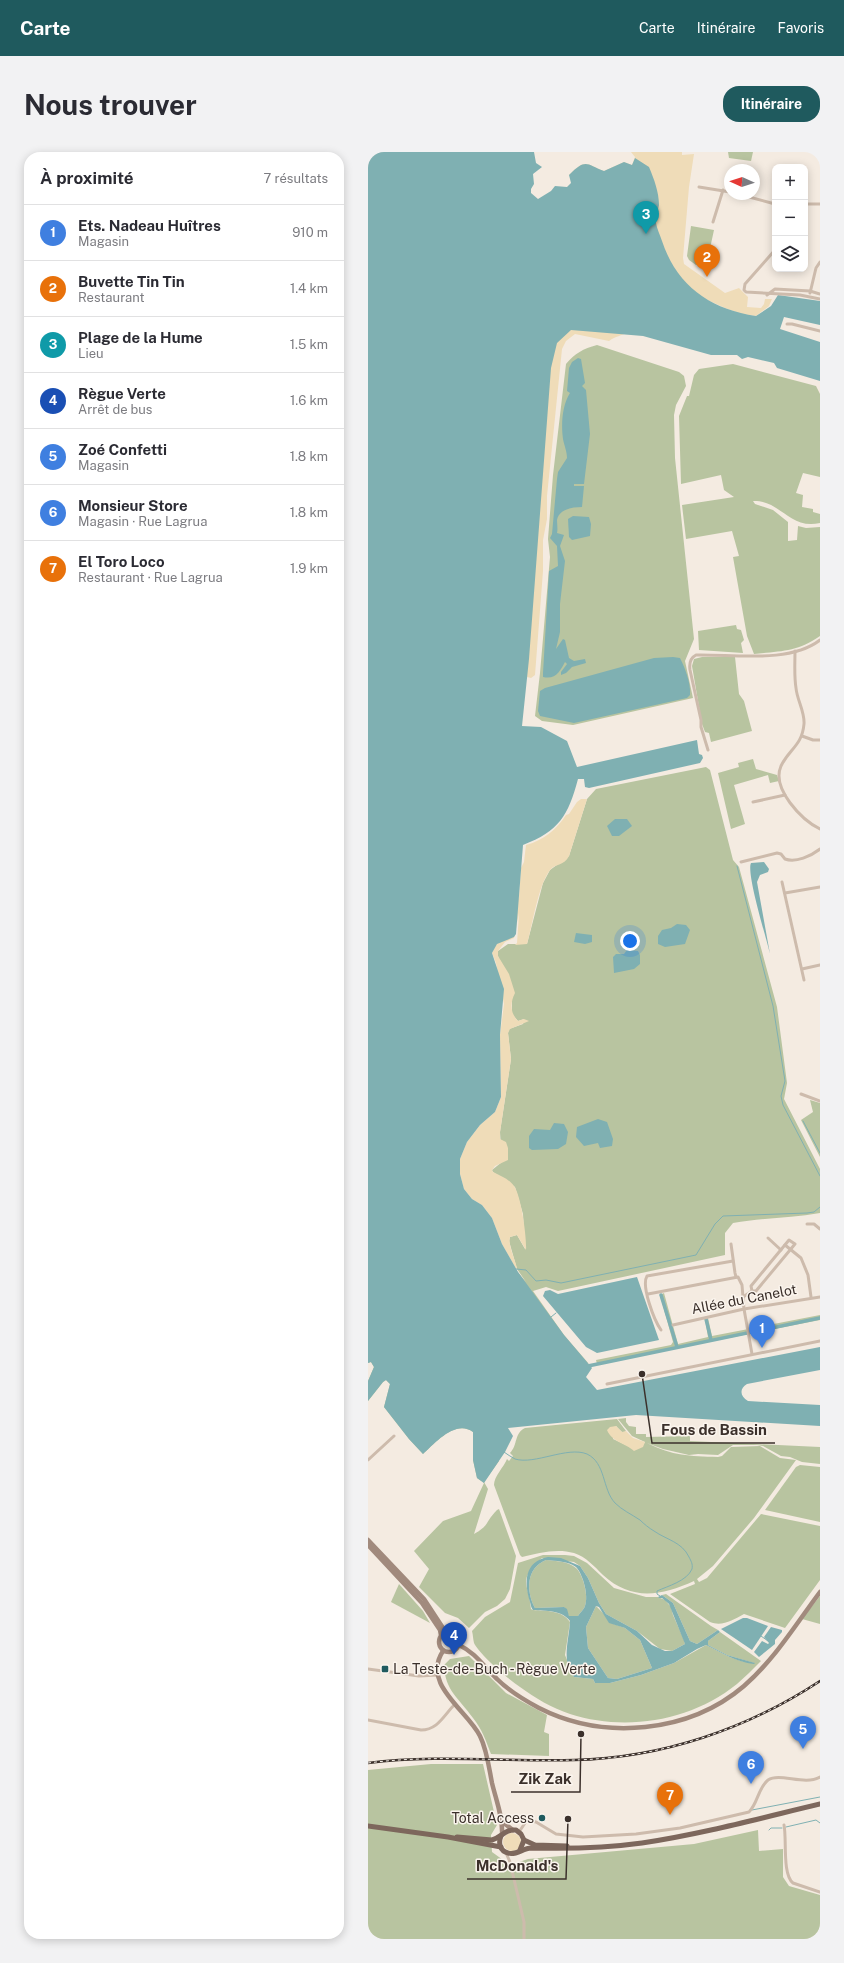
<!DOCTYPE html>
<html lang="fr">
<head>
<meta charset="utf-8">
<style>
	body { margin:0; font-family:"Public Sans",sans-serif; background:#f2f2f3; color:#2b2b33 }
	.controls { position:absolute; right:12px; top:12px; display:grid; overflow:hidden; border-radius:8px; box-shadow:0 2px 10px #0003 }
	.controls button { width:36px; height:36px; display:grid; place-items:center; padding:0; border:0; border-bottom:1px solid #e1e1e2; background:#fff; color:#2b2b33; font:20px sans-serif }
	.compass { position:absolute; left:356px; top:12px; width:36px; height:36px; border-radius:50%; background:#fff; box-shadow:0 2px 10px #0003; rotate:273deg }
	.you { position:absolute; left:262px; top:789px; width:14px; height:14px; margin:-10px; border:3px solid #fff; border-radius:50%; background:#1a73e8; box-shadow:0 0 0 6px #1a73e833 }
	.badge { display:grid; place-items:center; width:26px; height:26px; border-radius:50%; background:#1f5a5e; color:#fff; font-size:13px; font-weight:700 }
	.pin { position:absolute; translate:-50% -33px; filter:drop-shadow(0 1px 2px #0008) }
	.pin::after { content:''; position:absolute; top:21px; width:14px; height:12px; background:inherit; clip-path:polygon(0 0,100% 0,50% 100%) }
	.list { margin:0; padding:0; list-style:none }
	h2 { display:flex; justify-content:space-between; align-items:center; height:52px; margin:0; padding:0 16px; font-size:17px }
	h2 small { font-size:13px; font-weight:400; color:#7c7c81 }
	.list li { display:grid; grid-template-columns:26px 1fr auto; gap:12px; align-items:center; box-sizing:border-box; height:56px; padding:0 16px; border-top:1px solid #e1e1e2 }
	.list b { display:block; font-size:15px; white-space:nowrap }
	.list p { margin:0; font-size:13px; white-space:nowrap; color:#7c7c81 }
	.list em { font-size:13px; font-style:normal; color:#7c7c81 }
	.icon { flex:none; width:22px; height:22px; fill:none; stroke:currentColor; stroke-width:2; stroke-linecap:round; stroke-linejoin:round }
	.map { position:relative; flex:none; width:452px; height:1787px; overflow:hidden; border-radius:16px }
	header { display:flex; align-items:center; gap:24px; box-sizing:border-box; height:56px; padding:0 20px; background:#1f5a5e; color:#fff }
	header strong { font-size:19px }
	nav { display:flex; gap:22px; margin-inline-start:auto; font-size:14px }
	.intro { display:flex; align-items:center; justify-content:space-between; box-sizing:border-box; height:96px; padding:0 24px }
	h1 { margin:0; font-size:28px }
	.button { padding:10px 18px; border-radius:16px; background:#1f5a5e; color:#fff; font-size:14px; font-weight:700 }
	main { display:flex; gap:24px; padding:0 24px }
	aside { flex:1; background:#fff; border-radius:16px; box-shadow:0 2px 10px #0003 }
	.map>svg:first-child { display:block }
	.green { fill:#b8c4a0 }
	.sand { fill:#efdcb8 }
	.water { fill:#7fb0b2; fill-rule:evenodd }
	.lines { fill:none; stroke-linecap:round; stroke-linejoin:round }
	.stream { stroke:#7fb0b2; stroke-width:1 }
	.canal { stroke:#7fb0b2; stroke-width:3.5 }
	.street { stroke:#cdbbac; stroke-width:3 }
	.secondary { stroke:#a18a7d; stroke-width:4.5 }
	.primary { stroke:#7d675c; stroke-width:5 }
	.rail-casing { stroke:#3b302b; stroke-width:2.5 }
	.rail { stroke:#fbf5ee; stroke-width:1; stroke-dasharray:3; stroke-linecap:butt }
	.poi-dot { fill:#1f5a5e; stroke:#fbf5ee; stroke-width:1.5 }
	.labels { text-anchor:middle; stroke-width:3; stroke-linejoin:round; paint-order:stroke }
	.street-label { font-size:14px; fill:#3b302b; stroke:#fbf5ee }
	.poi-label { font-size:14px; fill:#3b302b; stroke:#fbf5ee; text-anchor:start }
	.leader { fill:none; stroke:#3b302b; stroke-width:1.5 }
	.callout-dot { fill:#3b302b; stroke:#fbf5ee; stroke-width:1.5 }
	.callout-label { font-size:15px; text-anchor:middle; font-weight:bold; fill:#3b302b; stroke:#fbf5ee; stroke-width:3; stroke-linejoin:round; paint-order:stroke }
</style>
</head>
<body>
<header>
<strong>Carte</strong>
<nav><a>Carte</a><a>Itinéraire</a><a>Favoris</a></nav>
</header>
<div class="intro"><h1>Nous trouver</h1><a class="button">Itinéraire</a></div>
<main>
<aside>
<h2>À proximité<small>7 résultats</small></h2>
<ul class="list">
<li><span class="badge" style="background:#3f7fe0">1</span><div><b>Ets. Nadeau Huîtres</b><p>Magasin</p></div><em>910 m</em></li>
<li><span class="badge" style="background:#e8710a">2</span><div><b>Buvette Tin Tin</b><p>Restaurant</p></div><em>1.4 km</em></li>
<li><span class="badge" style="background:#0f9aa8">3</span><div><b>Plage de la Hume</b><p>Lieu</p></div><em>1.5 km</em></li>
<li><span class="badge" style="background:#1a4fb4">4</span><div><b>Règue Verte</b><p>Arrêt de bus</p></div><em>1.6 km</em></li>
<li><span class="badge" style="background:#3f7fe0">5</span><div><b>Zoé Confetti</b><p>Magasin</p></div><em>1.8 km</em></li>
<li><span class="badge" style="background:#3f7fe0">6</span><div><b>Monsieur Store</b><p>Magasin · Rue Lagrua</p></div><em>1.8 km</em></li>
<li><span class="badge" style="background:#e8710a">7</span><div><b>El Toro Loco</b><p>Restaurant · Rue Lagrua</p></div><em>1.9 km</em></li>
</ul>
</aside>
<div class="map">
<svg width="452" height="1787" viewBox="0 0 452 1787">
	<rect width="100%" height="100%" fill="#f4ebe1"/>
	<!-- green -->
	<g class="green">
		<polygon points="360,0 385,0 383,9 361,6"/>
		<polygon points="323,74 346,78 341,101 352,103 344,117 332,110 328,113 321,108 319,104"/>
		<path d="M229 193 311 220 316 224 318 234 308 253 306 263 307 306 326 487 317 509 325 546 205 573 174 569 167 564 172 521 182 405 180 387 185 323 198 212C207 201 215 197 229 193Z"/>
		<path d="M365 212 448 234 452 242V325L435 321 428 341 435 343 434 355 445 357V360L452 362V371C421 378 413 348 385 349L387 352 405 358 420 370V389L429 388 430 374 438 376 452 375V484C429 500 413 499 386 502L379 484 365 405 371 404 364 379 318 387 314 353 366 345 356 338 353 323 313 332 311 264 319 244H321L326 223 331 217Z"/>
		<polygon points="368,473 369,477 373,478 376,488 373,491 375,501 331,498 330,479"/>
		<polygon points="334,505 367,505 371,542 376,549 384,579 343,590 341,581 337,580 334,572 324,514 326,507"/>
		<polygon points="385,607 388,617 409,623 411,629 402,631 400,623 366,633 377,672 363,677 350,621 371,615 370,611"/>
		<path d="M338 615 342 618 365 708 371 715 409 855 419 931 416 947 452 1017V1061C423 1066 394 1066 365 1071L357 1081V1103L190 1139 178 1135 165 1139 196 1183 221 1212 17 1088 148 1118 158 1130 149 1117 141 1089 142 1085 149 1083 157 1097 155 1062 147 1035 125 1020 124 1018 134 1010 132 980 143 907 140 881 141 877 155 872 156 867 150 869 144 862V847L130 804V799L140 792H159L175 731 182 718 201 704 219 647 228 637Z"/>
		<polygon points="442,948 452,951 452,1005 433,968 445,960"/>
		<path d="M0 1103 131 1309 116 1330 120 1337 106 1382C122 1373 117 1370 129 1358L131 1357 148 1404 142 1437 137 1447 129 1454 117 1460 101 1476 90 1466 77 1461 51 1435 61 1417 46 1399 75 1369 103 1359 116 1331 109 1326 105 1308V1280C87 1267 67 1291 55 1302L41 1287 16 1255 22 1232 18 1228 15 1230 0 1249V1229L6 1215 3 1210 0 1211Z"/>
		<polygon points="296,1141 310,1192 340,1185 337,1167 340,1166 344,1184 452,1163 452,1168 229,1212 228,1208 303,1193 305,1190 292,1143"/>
		<path d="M258 1266V1270L261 1274 268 1275V1282H278V1285L322 1284V1289L452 1295V1312L434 1310 422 1305 413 1304 395 1294 389 1293H365L350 1303 330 1302 321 1303 295 1297 279 1291C305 1304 321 1304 350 1305L354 1304 363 1295 392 1294 412 1306 428 1308 386 1366 345 1414 329 1427 331 1430 339 1426 393 1362 452 1374V1428L417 1476 376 1462C365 1468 354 1475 342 1470L302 1442 327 1432 326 1429C293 1444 263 1449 235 1423 226 1414 218 1405 206 1401 189 1396 170 1401 154 1405L152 1403 126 1333C126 1324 136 1315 139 1307L141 1309 145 1304 142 1301C150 1293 146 1281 157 1276L249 1267 258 1279 255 1281 248 1274 245 1287 258 1293 274 1295 277 1290 264 1284 250 1267Z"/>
		<polygon points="432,1313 452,1315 452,1370 397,1358 428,1315"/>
		<path d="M175 1403H197L206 1404 219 1411 246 1436 278 1445H290L297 1448 303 1455 305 1463 316 1488 317 1492 304 1499 292 1497 269 1479 238 1462 231 1451 220 1426 212 1414 206 1410 174 1406C149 1431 160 1427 163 1457L165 1458C178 1459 194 1458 202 1470L197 1503 206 1525 225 1527 227 1531H242L273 1523 306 1511 338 1493C354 1501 368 1510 386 1511L359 1503 340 1493V1489L352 1480 393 1509C385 1517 377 1525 369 1532 323 1569 258 1580 202 1562 184 1556 167 1546 152 1535 141 1528 111 1502 106 1491 105 1487 105 1483 104 1479L117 1465 142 1450 150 1411Z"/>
		<path d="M178 1408C188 1409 200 1409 208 1416 215 1422 221 1445 217 1454 216 1457 212 1461 210 1464H201L196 1455 167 1456C158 1439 158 1416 178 1408Z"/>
		<polygon points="31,1432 55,1459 62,1471 23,1450"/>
		<polygon points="298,1442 343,1474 350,1478 329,1492 322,1489 305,1451 294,1443"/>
		<polygon points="452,1444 452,1472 434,1467"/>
		<polygon points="228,1454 246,1472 257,1476 272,1488 284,1516 249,1527 240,1526 220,1496 218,1475"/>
		<path d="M101 1504 138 1541 179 1563 176 1580 181 1582V1604L123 1602C118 1589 114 1577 105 1566 91 1546 77 1539 76 1513L82 1507Z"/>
		<polygon points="63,1612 115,1612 129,1673 123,1683 124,1700 142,1713 160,1707 326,1692 390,1678 391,1699 415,1697 415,1725 421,1734 452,1743 452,1787 0,1787 0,1618"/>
	</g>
	<!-- sand -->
	<g class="sand">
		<path d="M263 0H314V3L326 2 321 35 315 106 316 112 357 141 371 136 380 145 379 155 393 156 396 152 397 147H404L401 154 388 164 373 162 357 156 313 136 201 23C218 6 218 12 236 19L256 10 264 13 267 5Z"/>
		<path d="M209 175 260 180C253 184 248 184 241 189L207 182 198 189 194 197 179 344V367L175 388V419L167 523 163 526 159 525 156 515 155 233 198 177 203 178Z"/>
		<path d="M213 647H219L201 704C196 714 188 711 182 718 170 734 165 771 159 792L147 793 149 791 151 761 146 786 137 790 130 799V804L141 822 147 841C142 851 142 861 150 869L156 867 161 869 142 877 140 881 143 907 132 980V987L138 990 140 996V1008L127 1014 124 1018 125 1020C133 1024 141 1027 146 1034 153 1043 159 1086 158 1098L149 1083 142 1085C140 1094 147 1107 149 1116L148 1117 134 1092 124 1066 114 1053 104 1047 96 1037 92 1022V1007L99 990 112 973 127 960 133 945 132 883 136 852 128 811 124 801 151 745 153 716 156 710 158 693C176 688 188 678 198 663L201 662 209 650Z"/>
		<path d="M248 1274 254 1280 258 1279 265 1286 277 1290 275 1295 266 1299C257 1291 244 1290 239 1278L242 1275Z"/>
		<circle cx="144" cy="1690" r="9"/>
	</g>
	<!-- water -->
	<g class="water">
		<path d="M0 0H166L168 11 174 15 165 22 166 32 163 37V41L170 47 183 39 187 34 199 35 203 31 201 23C218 6 218 12 236 19L256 10 264 13 267 6 281 15C286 27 291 40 291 53 290 59 287 65 288 71 289 77 292 83 294 89 309 134 342 157 388 164L403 154 410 143 452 149V173L416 165 412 177 452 190V229L409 216 406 211 380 205 374 207 369 203H343L275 184 203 178 189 191 183 216 161 507 154 574 173 575 199 589 209 615 329 588 331 602 334 603 335 606 332 611 221 636 217 635 216 627H210C200 664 191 679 155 693L148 782 146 785 129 792 124 801 136 837 132 883 133 945 127 960 112 973 99 990 92 1007V1022L96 1037 104 1047 114 1053 124 1066 134 1092 150 1120 196 1183 224 1216 218 1225 229 1238 452 1195V1218L379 1232C371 1237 372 1244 380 1249L452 1253V1274L268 1263 140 1276 145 1284 137 1300 116 1331 109 1326 105 1308V1280C88 1267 67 1291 55 1302L41 1287 16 1255 22 1232 18 1228 15 1230 0 1249V1229L6 1215 3 1210 0 1211Z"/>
		<path d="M210 206 213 207 217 231 214 234 218 238 222 282 216 332H206V334H216L214 355C205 355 191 357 189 368 189 372 190 377 189 381L196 383 192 394 197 409 192 452V480L188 497 195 487 197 488 201 506 206 509 217 507 218 511 204 515 198 521 193 523V520L199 512 197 510C192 519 188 528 175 525V521L181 419 190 414 189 394 182 386 184 382 189 327 190 320 199 306C199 299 196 293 195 287 193 273 194 253 202 241L199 239 201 216 204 210Z"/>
		<polygon points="205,364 221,365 223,372 222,384 204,388 201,385 200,367"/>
		<path d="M305 505 312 506C317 516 323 531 322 543L319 546 206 571 172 564 170 559 172 539 177 536 286 506Z"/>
		<polygon points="247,667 259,667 264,674 251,684 244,684 239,674"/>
		<path d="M396 710 401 717 400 720 392 723 389 730 402 802C399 788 378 721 383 711Z"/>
		<polygon points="309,772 318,773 322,778 317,792 297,795 290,792 290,784 294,778 303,776"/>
		<polygon points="208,781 224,783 224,790 217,792 206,790"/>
		<polygon points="259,798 270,799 272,803 272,812 266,817 246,821 245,805 248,802 256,802"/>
		<polygon points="230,967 239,970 245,987 244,994 232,996 230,991 216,994 208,985 209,975"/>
		<polygon points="186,971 196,972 200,980 198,992 190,997 164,998 161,996 161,984 166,977 182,978"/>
		<polygon points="269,1125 291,1188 229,1201 218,1195 175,1144 177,1139 182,1138 190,1142"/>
		<path d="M180 1405 193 1406 212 1414 220 1426 231 1451 238 1462 269 1479 284 1493 297 1499H304L317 1492 301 1452 294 1446H291L290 1445 294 1443 305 1451 322 1489 329 1492 350 1478 352 1480 340 1489V1493L359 1503 387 1511 386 1512C368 1510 354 1501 338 1493L329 1497 306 1511 273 1523 242 1531H227L225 1527 206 1525C193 1508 201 1489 202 1469 194 1458 178 1459 165 1458 163 1456 163 1453 162 1450 156 1430 156 1410 180 1405ZM178 1408C188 1409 200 1409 208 1415 215 1422 221 1444 217 1454 216 1457 212 1461 210 1464H201L199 1457 196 1455 167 1456C158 1439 158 1416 178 1408ZM228 1454 231 1455 241 1471 257 1476 272 1488 284 1516 249 1527 240 1526 220 1496 218 1475Z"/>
		<polygon points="375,1466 379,1466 400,1474 384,1498 353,1477"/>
		<polygon points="403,1475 414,1478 414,1480 407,1488 407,1492 391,1505 386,1500 394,1489 400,1492 401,1491 396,1485"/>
	</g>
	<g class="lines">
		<!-- stream -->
		<g class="stream">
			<polyline points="369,714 405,854 417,929 413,944 415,953 452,1024"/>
			<polyline points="435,969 452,1001"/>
			<polyline points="148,1117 158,1118 168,1129 178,1128 193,1131 328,1103 347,1072 355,1064 439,1061 446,1060 452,1055"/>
			<polyline points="183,1165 188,1161"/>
			<path d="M136 1300C139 1302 143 1305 147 1307 167 1313 199 1294 219 1302 238 1311 234 1337 247 1351 254 1358 263 1362 272 1368 276 1372 281 1376 286 1379 299 1388 314 1390 321 1405 323 1409 325 1412 324 1417 319 1429 300 1434 289 1439V1442L292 1444"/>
			<polyline points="393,1484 400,1489"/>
			<polyline points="384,1658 452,1645"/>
			<polyline points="418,1675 448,1668 452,1671"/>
			<polyline points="401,1678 403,1676 414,1676"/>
		</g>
		<!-- canal -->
		<g class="canal">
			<polyline points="293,1143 309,1195"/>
			<polyline points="338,1167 343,1188"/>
			<polyline points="220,1214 452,1166"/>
		</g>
		<!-- street -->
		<g class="street">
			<polyline points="331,35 362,40"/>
			<polyline points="370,42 407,52"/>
			<polyline points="437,52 452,52"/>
			<polyline points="345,70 355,38"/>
			<polyline points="407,98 377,132 376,138 378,140 432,143 452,147"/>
			<polyline points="442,141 448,116 452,110"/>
			<polyline points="399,143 407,137 442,139 452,142"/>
			<polyline points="419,172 424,172 452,179"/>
			<path d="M427 499C427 512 426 524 428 536 429 548 437 560 436 572 434 594 421 597 413 614 403 637 434 668 452 677"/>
			<polyline points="434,584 445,588 452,588"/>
			<path d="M340 598 333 575V568L322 518C321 511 322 506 328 503 365 502 421 512 452 488"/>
			<polyline points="385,650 417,643"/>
			<path d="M373 710 409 701 413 702 417 707C428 711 443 704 452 697"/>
			<polyline points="414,730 436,828"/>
			<polyline points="417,741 452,735"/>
			<polyline points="434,817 452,813"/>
			<polyline points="433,942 452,949"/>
			<polyline points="439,1072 446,1072 452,1077"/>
			<polyline points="400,1086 413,1098"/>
			<polygon points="421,1088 427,1092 388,1139 384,1139 383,1134"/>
			<polyline points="363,1092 367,1121 368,1125"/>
			<polyline points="417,1093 433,1106 440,1123 443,1145"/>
			<polyline points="280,1142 370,1125 374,1133 376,1157 384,1202"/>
			<polyline points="375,1145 384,1139"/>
			<polyline points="305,1173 376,1157 452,1145"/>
			<path d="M293 1178C286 1168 273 1134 279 1124L365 1109"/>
			<polyline points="239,1232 452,1189"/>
			<polyline points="0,1308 26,1284"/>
			<polyline points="0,1517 51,1524 70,1523"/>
			<path d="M0 1568 53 1578C70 1578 76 1563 87 1552"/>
			<path d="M416 1673C419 1687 414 1722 425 1731L452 1740"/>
			<path d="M151 1680 159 1668 168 1670 188 1682 215 1685 268 1682 312 1676 381 1660C390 1651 390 1636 400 1628 412 1620 436 1634 452 1625"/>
			<polyline points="138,1701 142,1710 156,1770 156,1787"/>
		</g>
		<!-- secondary -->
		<g class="secondary">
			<polyline points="0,1388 56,1447 75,1476 80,1479"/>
			<polyline points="0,1393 54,1451 72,1478 73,1483"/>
			<circle cx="81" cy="1490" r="10"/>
			<path d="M91 1493C108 1501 116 1515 129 1527 141 1539 156 1548 171 1556 236 1589 321 1581 376 1534 407 1507 428 1472 452 1440"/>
			<path d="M75 1499C53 1532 99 1558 112 1584 119 1598 121 1616 124 1631 128 1648 135 1665 134 1682"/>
			<polyline points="134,1666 137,1672 145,1678"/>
		</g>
		<!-- primary -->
		<g class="primary">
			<polyline points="0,1674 80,1685 133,1695"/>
			<path d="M133 1684C130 1691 132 1699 140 1701 148 1704 155 1696 163 1696 200 1697 238 1696 274 1691 334 1682 393 1666 452 1652"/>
			<path d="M89 1685 124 1688C134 1685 137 1677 148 1678L153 1682 156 1688 152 1698"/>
			<polyline points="156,1688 167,1693 199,1694"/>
		</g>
		<defs>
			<path id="rail" d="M0 1611C69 1602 137 1610 206 1608 294 1606 379 1577 452 1529"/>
		</defs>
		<!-- rail casing -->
		<use href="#rail" class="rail-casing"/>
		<!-- rail -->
		<use href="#rail" class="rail"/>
	</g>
	<!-- markers -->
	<g class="poi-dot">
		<rect x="13" y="1513" width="8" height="8" rx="2"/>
		<circle cx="174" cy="1666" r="4"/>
	</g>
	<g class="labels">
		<!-- street labels -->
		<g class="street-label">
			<text transform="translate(376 1147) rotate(-11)" y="5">Allée du Canelot</text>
		</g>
		<!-- poi labels -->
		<g class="poi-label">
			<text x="25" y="1522">La Teste-de-Buch - Règue Verte</text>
			<text x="166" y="1671" text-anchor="end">Total Access</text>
		</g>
	</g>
	<!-- callouts -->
	<path class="leader" d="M274 1222L284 1291H407M213 1582L212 1640H143M200 1667L198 1727H99"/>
	<g class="callout-dot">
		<circle cx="274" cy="1222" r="4"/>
		<circle cx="213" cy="1582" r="4"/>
		<circle cx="200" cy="1667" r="4"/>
	</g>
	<g class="callout-label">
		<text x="346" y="1283">Fous de Bassin</text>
		<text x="177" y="1632">Zik Zak</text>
		<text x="149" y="1719">McDonald's</text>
	</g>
</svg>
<div class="controls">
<button>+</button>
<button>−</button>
<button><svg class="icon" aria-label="layers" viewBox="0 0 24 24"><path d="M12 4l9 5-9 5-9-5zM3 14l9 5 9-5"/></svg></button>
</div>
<svg class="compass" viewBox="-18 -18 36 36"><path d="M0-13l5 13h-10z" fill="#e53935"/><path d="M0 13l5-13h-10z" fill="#7c7c81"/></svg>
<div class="you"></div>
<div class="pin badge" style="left:394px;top:1196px;background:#3f7fe0">1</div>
<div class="pin badge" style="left:339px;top:125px;background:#e8710a">2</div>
<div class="pin badge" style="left:278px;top:82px;background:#0f9aa8">3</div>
<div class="pin badge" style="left:86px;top:1503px;background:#1a4fb4">4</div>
<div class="pin badge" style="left:435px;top:1597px;background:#3f7fe0">5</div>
<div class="pin badge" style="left:383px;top:1632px;background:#3f7fe0">6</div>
<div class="pin badge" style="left:302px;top:1663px;background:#e8710a">7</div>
</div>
</main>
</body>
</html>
